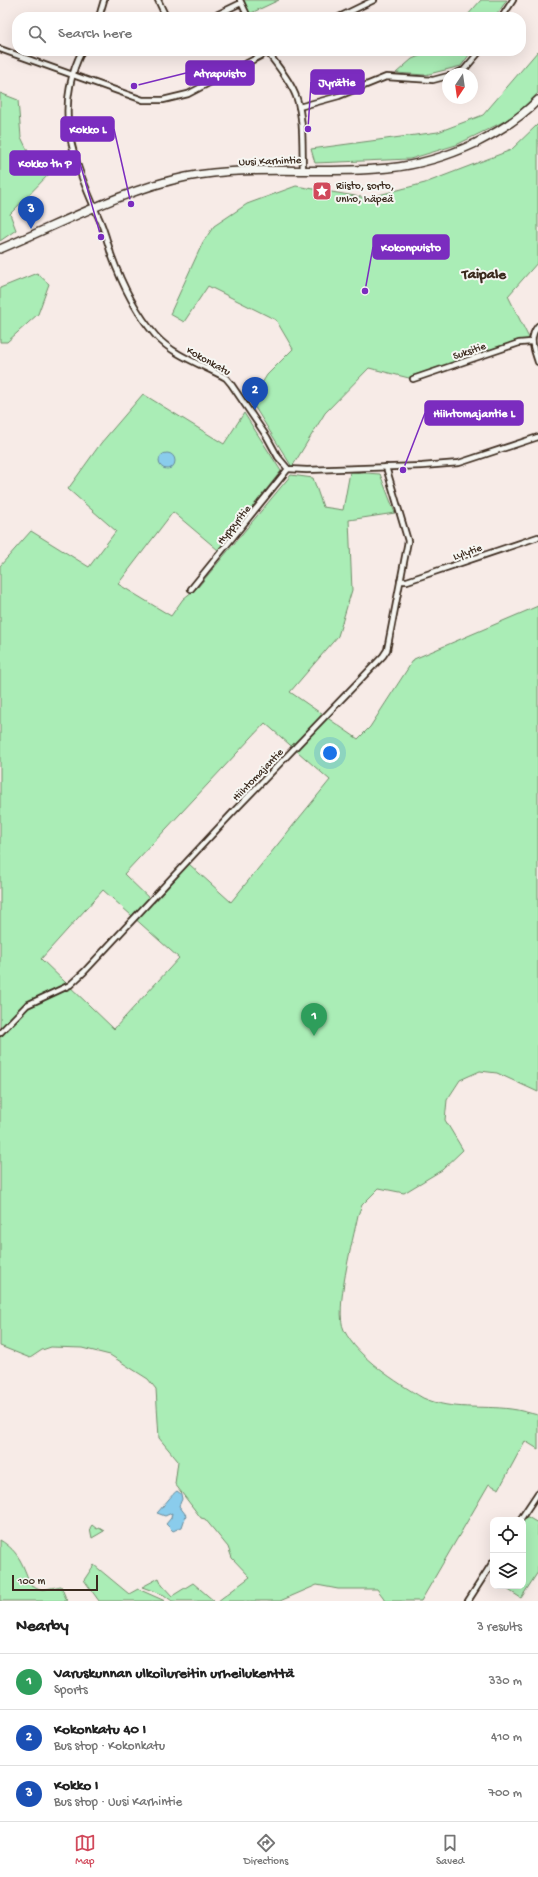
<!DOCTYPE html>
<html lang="en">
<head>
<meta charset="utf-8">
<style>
	body { margin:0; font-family:"Gochi Hand",sans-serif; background:#f2f2f2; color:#222 }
	.controls { position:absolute; right:12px; bottom:12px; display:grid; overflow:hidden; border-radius:8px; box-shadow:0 4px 16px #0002 }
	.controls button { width:36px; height:36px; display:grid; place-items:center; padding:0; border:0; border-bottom:1px solid #e0e0e0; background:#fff; color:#222; font:20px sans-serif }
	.compass { position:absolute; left:442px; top:68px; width:36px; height:36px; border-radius:50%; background:#fff; box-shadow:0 4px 16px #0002; rotate:193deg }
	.scale { position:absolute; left:12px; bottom:10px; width:86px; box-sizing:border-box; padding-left:4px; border:2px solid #3b2a1e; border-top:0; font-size:11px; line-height:14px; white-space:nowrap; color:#3b2a1e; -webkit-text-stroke:3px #f6f6f2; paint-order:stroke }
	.you { position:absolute; left:330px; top:753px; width:14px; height:14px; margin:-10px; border:3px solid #fff; border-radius:50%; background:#1a73e8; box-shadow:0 0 0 6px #1a73e833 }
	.badge { display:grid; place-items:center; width:26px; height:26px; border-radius:50%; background:#d1495b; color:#fff; font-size:13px; font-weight:700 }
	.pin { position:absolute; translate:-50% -33px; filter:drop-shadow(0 1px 2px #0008) }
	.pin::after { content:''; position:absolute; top:21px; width:14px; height:12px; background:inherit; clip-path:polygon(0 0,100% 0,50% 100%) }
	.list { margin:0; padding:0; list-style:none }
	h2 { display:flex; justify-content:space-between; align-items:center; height:52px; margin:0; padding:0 16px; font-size:17px }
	h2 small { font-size:13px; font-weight:400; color:#767676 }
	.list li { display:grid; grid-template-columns:26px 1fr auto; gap:12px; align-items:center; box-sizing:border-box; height:56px; padding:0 16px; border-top:1px solid #e0e0e0 }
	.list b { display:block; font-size:15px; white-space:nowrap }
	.list p { margin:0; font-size:13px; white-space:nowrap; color:#767676 }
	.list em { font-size:13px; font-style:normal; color:#767676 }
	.icon { flex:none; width:22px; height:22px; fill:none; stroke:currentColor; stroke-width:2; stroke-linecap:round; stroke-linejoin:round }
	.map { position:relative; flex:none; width:538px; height:1601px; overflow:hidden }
	.search { position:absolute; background:#fff; box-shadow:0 4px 16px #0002; left:12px; right:12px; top:12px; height:44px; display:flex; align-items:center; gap:10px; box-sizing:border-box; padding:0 14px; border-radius:16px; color:#767676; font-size:15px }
	.sheet { height:220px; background:#fff }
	nav { display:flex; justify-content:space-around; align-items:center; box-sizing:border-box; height:56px; border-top:1px solid #e0e0e0; background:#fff; font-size:11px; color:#767676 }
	nav a { display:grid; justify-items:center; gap:2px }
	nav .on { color:#d1495b }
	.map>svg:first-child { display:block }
	.green { fill:#aaedb6; stroke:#728c6a; fill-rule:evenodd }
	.water { fill:#8accec; stroke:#6a8b9a }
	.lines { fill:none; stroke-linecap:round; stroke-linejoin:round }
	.street-casing { stroke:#3b2a1e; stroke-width:8 }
	.secondary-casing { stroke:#3b2a1e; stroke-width:10 }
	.street { stroke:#f6f6f2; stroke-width:4.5 }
	.secondary { stroke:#f6f6f2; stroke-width:7 }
	.labels { text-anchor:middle; stroke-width:4; stroke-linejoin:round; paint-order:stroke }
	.street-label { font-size:11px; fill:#3b2a1e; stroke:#f6f6f2 }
	.poi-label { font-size:11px; fill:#3b2a1e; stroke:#f6f6f2; text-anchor:start }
	.district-label { font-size:15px; font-weight:bold; fill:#3b2a1e; stroke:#f6f6f2 }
	.leader { fill:none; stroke:#7b2cbf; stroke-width:1.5 }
	.callout-dot { fill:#7b2cbf; stroke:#f6f6f2; stroke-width:1.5 }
	.callout { fill:#7b2cbf; stroke:#7b2cbf; stroke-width:1.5 }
	.callout-label { font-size:12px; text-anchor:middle; font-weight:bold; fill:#fff }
</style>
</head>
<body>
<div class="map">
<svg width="538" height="1601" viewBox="0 0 538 1601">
	<rect width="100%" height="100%" fill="#f7ebe7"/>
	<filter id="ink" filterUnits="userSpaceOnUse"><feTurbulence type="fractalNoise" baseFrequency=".025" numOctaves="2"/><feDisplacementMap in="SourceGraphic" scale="8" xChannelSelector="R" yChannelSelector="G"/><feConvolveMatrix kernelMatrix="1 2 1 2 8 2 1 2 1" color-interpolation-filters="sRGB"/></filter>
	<g filter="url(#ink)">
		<!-- green -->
		<g class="green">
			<polygon points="240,0 279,0 247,15"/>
			<polygon points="481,0 507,0 495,17 466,17"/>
			<polygon points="431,51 472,51 461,66 425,75 396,73 412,59"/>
			<polygon points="538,51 538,93 513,117 456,145 410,159 315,163 311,149 438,132 483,115"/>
			<polygon points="0,93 18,100 21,137 32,160 61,167 53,170 10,214 16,230 0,241"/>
			<polygon points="538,124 538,262 508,296 531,342 519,343 413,379 369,368 325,413 292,467 251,401 267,375 293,349 276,320 208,286 184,322 170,314 203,242 214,226 247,204 296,186 367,198 425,183 511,150"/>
			<polygon points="37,273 49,284 38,314 7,342 0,342 0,288"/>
			<path d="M143 394 224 444 244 413 281 471 218 550 173 512 118 584 171 616 183 599 198 587 291 475 313 478 323 507 343 510 350 472 380 474 395 513 349 520 352 590 338 636 290 692 358 739 370 727 414 659 538 606V1092L497 1073 480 1071 460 1080 447 1100 445 1120 463 1150 442 1170 404 1193 379 1188 362 1205 358 1215C353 1240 334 1310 344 1330 358 1358 396 1382 423 1398 453 1411 480 1405 511 1409 520 1410 529 1413 538 1415V1449L525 1441 499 1489 489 1484 421 1601H386L377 1589H338L317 1585 280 1601H218L250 1577 232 1558 228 1547 205 1519 201 1518 175 1484 178 1461 159 1438 156 1389 148 1379 110 1355 82 1348 51 1347 42 1350 30 1358 0 1346V566L31 531 89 567 116 531 68 489 101 443ZM265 723 330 780 231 902 189 864 154 903 124 874ZM103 890 179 958 114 1029 41 959Z"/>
			<polygon points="526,1516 538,1523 538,1572 521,1598 502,1586 523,1586 523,1521"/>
			<polygon points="92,1525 97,1529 99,1528 104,1531 92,1538 90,1528"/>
			<path d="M0 1540C20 1552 23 1566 31 1586L40 1590 61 1586 67 1601H0Z"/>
			<polygon points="94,1565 129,1594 138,1589 165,1601 99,1601 84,1580"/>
			<polygon points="159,1578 162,1585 172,1596 193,1583 214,1601 172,1601 164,1595 142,1587"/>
		</g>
		<!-- water -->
		<g class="water">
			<circle cx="167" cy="461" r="8"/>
			<path d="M177 1491 181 1494 182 1499 179 1506 186 1515 182 1527 173 1531 166 1524 171 1518 172 1513 165 1516 157 1513C161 1509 173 1493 177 1491Z"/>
		</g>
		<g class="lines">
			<defs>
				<g id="street">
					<polyline points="158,0 166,17"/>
					<polyline points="240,0 248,17"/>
					<polyline points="99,17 104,0"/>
					<polyline points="212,17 241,3"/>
					<polyline points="339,17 374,0"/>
					<polyline points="502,17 513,0"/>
					<polyline points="0,49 143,100 163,100 188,94 270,51"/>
					<path d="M82 51C71 72 66 98 68 121 71 155 85 186 98 216 104 228 107 241 111 254 121 282 136 313 156 336 174 356 203 365 226 378L231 384 267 437 278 457 288 469 307 470 422 466 459 463 538 437"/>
					<path d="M267 51C277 66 291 81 297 99 304 121 302 147 303 170"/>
					<polyline points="455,74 464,70 480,51"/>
					<polyline points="299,107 339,96 386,77 433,80 448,76"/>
					<path d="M538 326C528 338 534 349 538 362"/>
					<polyline points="413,379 519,343 531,342"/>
					<polyline points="400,581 407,581 538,537"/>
					<polyline points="191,589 288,469"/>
					<polyline points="0,1033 27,1005 70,985 84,972 236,809 383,656 387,650 408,541 386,467"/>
					<polyline points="520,1520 538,1493"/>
					<polyline points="468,1601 493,1562"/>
				</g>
				<path id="secondary" d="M0 249C58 225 125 189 186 177 253 164 322 175 389 168 419 165 448 156 476 143 498 132 520 118 538 100"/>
			</defs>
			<!-- street casing -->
			<use href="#street" class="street-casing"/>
			<!-- secondary casing -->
			<use href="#secondary" class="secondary-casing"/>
			<!-- street -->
			<use href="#street" class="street"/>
			<!-- secondary -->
			<use href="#secondary" class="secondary"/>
		</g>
	</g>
	<!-- icons -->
	<defs>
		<symbol id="sight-square" viewBox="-11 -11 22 22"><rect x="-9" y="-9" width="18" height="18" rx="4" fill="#d1495b" stroke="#f6f6f2"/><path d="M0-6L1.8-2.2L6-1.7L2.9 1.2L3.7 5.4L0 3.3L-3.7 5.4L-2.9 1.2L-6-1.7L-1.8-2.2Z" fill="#fff"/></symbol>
	</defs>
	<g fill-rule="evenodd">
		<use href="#sight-square" x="311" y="180" width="22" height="22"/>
	</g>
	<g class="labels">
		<!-- street labels -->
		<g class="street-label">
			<text transform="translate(270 160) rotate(-2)" y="4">Uusi Karhintie</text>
			<text transform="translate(469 350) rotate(-19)" y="4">Suksitie</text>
			<text transform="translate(209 360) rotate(29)" y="4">Kokonkatu</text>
			<text transform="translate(233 524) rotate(-51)" y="4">Hyppyritie</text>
			<text transform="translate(467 551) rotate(-19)" y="4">Lylytie</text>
			<text transform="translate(257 774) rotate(-46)" y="4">Hiihtomajantie</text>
		</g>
		<!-- poi labels -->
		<g class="poi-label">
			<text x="336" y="189">Riisto, sorto,<tspan x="336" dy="13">unho, häpeä</tspan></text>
		</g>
		<!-- district labels -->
		<g class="district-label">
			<text x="484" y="278">Taipale</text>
		</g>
	</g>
	<!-- callouts -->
	<path class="leader" d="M134 86L186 73M308 129L311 82M131 204L114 129M101 237L80 163M365 291L373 247M403 470L425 413"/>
	<g class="callout-dot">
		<circle cx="134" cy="86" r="4"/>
		<circle cx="308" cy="129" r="4"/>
		<circle cx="131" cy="204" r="4"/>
		<circle cx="101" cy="237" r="4"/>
		<circle cx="365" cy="291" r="4"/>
		<circle cx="403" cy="470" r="4"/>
	</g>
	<g class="callout">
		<rect x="186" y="61" width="68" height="24" rx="4"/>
		<rect x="311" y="70" width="53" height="24" rx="4"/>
		<rect x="61" y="117" width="53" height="24" rx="4"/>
		<rect x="10" y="151" width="70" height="24" rx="4"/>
		<rect x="373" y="235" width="76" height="24" rx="4"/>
		<rect x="425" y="401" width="98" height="24" rx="4"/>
	</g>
	<g class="callout-label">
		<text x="220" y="77">Atrapuisto</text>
		<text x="337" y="86">Jyrätie</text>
		<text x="88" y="133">Kokko L</text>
		<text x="45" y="167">Kokko th P</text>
		<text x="411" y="251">Kokonpuisto</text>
		<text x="474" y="417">Hiihtomajantie L</text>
	</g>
</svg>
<div class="controls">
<button><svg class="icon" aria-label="locate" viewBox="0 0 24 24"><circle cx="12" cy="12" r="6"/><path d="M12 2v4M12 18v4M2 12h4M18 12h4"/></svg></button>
<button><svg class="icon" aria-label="layers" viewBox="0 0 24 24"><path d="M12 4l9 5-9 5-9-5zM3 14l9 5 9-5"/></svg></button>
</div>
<svg class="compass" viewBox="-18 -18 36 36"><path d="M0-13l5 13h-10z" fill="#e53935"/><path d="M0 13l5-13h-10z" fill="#767676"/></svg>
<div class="scale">100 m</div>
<div class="you"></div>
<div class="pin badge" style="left:314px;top:1036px;background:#2e9e5b">1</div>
<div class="pin badge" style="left:255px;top:410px;background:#1a4fb4">2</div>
<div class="pin badge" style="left:31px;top:229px;background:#1a4fb4">3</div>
<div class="search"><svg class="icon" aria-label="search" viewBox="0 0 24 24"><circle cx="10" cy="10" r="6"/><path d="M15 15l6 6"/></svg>Search here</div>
</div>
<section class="sheet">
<h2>Nearby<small>3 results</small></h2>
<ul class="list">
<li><span class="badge" style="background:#2e9e5b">1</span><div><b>Varuskunnan ulkoilureitin urheilukenttä</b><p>Sports</p></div><em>330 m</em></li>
<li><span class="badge" style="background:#1a4fb4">2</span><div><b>Kokonkatu 40 I</b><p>Bus stop · Kokonkatu</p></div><em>410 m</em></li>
<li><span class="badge" style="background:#1a4fb4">3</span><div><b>Kokko I</b><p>Bus stop · Uusi Karhintie</p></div><em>700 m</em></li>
</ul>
</section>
<nav>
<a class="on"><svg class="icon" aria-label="map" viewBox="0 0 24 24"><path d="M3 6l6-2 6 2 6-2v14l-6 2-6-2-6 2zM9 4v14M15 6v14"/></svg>Map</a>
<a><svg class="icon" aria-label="directions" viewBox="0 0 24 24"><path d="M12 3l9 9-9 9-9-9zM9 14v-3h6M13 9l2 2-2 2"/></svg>Directions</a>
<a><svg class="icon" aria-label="saved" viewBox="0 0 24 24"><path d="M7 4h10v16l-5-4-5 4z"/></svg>Saved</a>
</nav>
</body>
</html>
